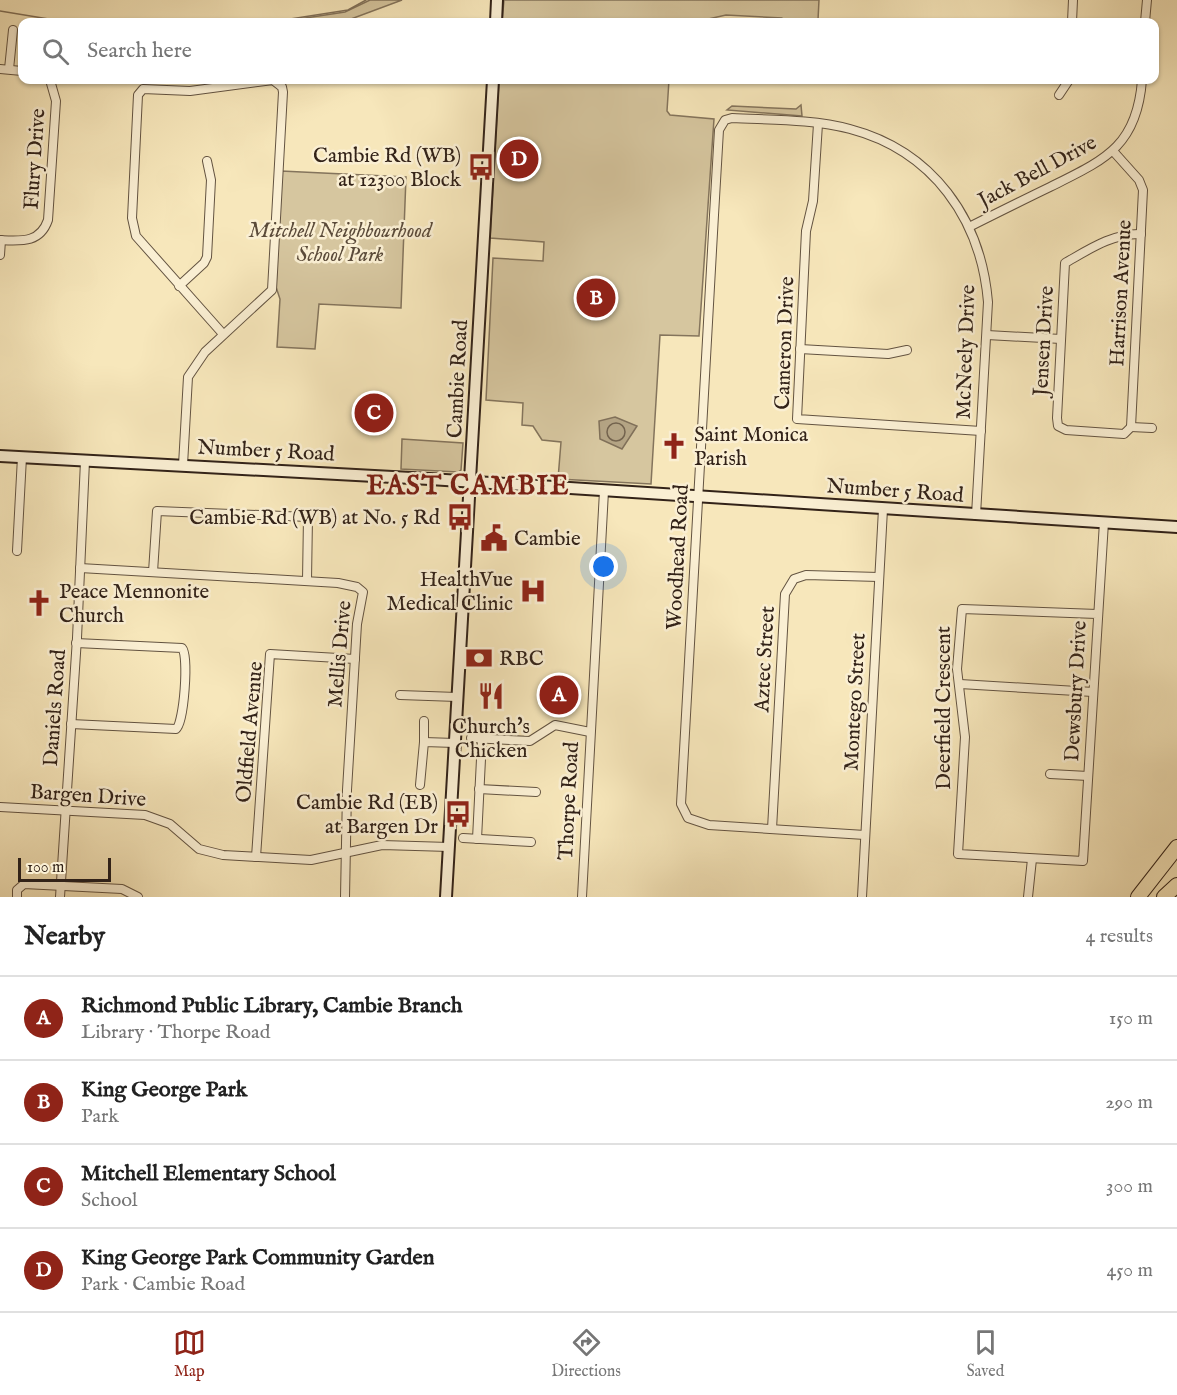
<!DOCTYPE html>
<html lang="en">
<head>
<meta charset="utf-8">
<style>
	body { margin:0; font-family:"IM FELL English",serif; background:#f6f6f6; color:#222 }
	.scale { position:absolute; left:18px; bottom:15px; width:93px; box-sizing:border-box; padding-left:6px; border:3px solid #322218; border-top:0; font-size:16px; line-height:21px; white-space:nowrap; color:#322218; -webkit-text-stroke:4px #faefd3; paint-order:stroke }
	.you { position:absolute; left:604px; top:567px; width:21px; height:21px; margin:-15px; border:4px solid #fff; border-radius:50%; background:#1a73e8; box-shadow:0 0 0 9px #1a73e833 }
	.badge { display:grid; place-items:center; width:39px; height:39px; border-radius:50%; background:#8f2418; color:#fff; font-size:20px; font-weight:700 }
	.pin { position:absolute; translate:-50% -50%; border:3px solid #fff; box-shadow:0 2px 6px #0006 }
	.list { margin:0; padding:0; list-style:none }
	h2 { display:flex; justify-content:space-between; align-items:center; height:78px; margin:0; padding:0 24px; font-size:26px }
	h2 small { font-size:20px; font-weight:400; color:#767676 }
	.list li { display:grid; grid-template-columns:39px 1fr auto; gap:18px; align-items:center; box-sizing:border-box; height:84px; padding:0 24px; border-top:2px solid #e0e0e0 }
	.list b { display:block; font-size:22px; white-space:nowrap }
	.list p { margin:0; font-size:20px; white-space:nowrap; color:#767676 }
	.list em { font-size:20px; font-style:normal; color:#767676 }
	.icon { flex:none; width:33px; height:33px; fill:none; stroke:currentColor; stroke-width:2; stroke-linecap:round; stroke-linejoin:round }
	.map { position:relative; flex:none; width:1177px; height:897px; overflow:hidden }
	.search { position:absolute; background:#fff; box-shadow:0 2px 4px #0004; left:18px; right:18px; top:18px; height:66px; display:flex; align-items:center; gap:15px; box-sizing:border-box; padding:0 21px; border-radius:12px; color:#767676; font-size:22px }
	.sheet { height:414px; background:#fff }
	nav { display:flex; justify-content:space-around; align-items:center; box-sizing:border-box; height:84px; border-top:2px solid #e0e0e0; background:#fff; font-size:16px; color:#767676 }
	nav a { display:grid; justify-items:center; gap:3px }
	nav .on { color:#8f2418 }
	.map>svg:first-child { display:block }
	.green { fill:#d6c69f; stroke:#84745c; stroke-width:1.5 }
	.water { fill:#b4a484; stroke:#807059; stroke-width:1.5 }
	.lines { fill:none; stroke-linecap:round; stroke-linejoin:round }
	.shore { stroke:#73634e; stroke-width:1.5 }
	.stream { stroke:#807059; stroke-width:1.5 }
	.street-casing { stroke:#635341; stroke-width:10 }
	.secondary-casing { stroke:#322218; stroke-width:14 }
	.highway-casing { stroke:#322218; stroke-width:16 }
	.street { stroke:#faefd3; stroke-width:8 }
	.secondary { stroke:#faefd3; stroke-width:10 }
	.highway { stroke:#f7e7bb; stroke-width:14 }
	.labels { text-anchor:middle; stroke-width:5; stroke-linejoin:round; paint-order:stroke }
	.poi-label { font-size:21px; fill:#322218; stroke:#faefd3; text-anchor:end }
	.street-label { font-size:21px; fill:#322218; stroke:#faefd3 }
	.park-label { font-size:21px; font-style:italic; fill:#5b4b3a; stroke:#faefd3 }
	.district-label { font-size:27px; font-weight:bold; letter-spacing:1.5px; fill:#7a1f14; stroke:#faefd3 }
</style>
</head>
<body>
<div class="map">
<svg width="1177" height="897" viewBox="0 0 1177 897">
	<rect width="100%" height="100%" fill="#f7e7bb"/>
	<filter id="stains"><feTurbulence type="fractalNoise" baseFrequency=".00333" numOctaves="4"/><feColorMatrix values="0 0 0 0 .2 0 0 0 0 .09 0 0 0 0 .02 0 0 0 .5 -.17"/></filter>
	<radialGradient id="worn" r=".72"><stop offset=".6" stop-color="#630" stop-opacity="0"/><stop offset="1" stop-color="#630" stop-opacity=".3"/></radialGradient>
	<!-- green -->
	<g class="green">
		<polygon points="370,0 402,0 343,22 279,22 345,12"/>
		<polygon points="504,0 819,0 818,20 798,19 798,22 776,22 781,18 726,15 695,22 502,22"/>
		<polygon points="499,80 669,80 667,111 670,115 714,119 699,336 660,335 651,484 558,479 561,442 542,440 533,426 522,425 523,403 486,400 493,258 543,261 544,242 490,238"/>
		<polygon points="801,105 802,116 727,110 732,106 796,109"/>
		<polygon points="281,171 406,177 401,308 319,304 315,349 277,347 280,299 276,287"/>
		<polygon points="402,439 463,443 461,470 458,472 401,469"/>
	</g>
	<!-- water -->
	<polygon class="water" points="615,417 637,426 622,449 600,439 599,421"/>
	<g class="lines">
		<!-- shore -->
		<circle class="shore" cx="616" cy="432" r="9"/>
		<!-- stream -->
		<g class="stream">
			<polyline points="0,11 67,22"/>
			<polyline points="271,22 348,10 366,0"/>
		</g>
		<defs>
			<g id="street">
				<polyline points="1072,22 1073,0"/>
				<polyline points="1145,22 1147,0"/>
				<polyline points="0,69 22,71"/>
				<polyline points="9,69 13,30"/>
				<polyline points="1059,95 1069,80"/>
				<polyline points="818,124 813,201 806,231 797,419 981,431"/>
				<polyline points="1113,151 1139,180 1143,190 1131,427"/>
				<path d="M971 226C997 213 1023 200 1050 187 1104 160 1137 147 1142 80"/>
				<path d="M0 240C22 241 40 243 48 220L56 101 50 80"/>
				<polyline points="0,255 1,240"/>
				<polyline points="179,286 204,263 207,257 211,180 207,161"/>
				<polyline points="987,335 1061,339"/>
				<polyline points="800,349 888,354 907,350"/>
				<path d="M1131 427 1124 434 1066 430 1058 426 1057 418 1065 263C1088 250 1113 233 1141 234"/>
				<polyline points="1131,427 1152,428"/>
				<polyline points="183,465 188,377 205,352 272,290 283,92 282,87 273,80 190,91 143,89 138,95 132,218 136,236 223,334"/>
				<polyline points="17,551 22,457"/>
				<polyline points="80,568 338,583 357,587 363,592 357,624 347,790 345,897"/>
				<polyline points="153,572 157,511 308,517 307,580"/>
				<polyline points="1097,614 962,609 957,669 965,737 958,854 1083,861 1104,522"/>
				<polyline points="960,684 1093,692"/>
				<polyline points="400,695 457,697"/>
				<polyline points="424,721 424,742"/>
				<path d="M71 724 176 729C184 723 189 656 182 648L76 643"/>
				<polyline points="471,738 530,741 555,725 590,732"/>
				<polyline points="1050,774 1088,776"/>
				<polyline points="420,785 424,742 455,743"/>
				<polyline points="479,789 536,792"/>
				<polyline points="0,807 145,815 170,824 199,849 223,855 311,860 382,845 449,847"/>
				<polyline points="772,829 785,594 794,579 806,575 879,577"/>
				<path d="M865 835 709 825 688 818 681 804 714 215 719 130 725 120 732 118C770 120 813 119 850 129 933 151 981 219 988 302L976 515"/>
				<polyline points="463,838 531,842"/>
				<polyline points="477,839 482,739"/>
				<polyline points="256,857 270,654 355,659"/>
				<polyline points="17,897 17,890 24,884 122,889 138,897"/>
				<polyline points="60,897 77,638 85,461"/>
				<polyline points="582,897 604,491"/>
				<polyline points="862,897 883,509"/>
				<polyline points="1028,897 1032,859"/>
			</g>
			<g id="secondary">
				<polyline points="496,22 497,0"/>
				<polyline points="0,456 430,479 1177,527"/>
				<polyline points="446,897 493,80"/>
			</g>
			<g id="highway">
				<polyline points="1138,897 1177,847"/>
				<polyline points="1164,897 1177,885"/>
			</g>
		</defs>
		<!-- street casing -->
		<use href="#street" class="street-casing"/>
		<!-- secondary casing -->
		<use href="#secondary" class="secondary-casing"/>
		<!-- highway casing -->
		<use href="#highway" class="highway-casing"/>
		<!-- street -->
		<use href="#street" class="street"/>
		<!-- secondary -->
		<use href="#secondary" class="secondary"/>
		<!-- highway -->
		<use href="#highway" class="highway"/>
	</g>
	<!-- icons -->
	<defs>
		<symbol id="bus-bare" viewBox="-9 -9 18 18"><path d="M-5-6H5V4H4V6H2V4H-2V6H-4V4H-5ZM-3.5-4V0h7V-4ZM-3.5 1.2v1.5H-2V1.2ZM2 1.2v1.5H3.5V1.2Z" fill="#8f2418" stroke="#faefd3" stroke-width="2.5" paint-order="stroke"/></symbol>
		<symbol id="church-bare" viewBox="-9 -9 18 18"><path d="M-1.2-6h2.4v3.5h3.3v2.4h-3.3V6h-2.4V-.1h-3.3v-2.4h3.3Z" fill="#8f2418" stroke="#faefd3" stroke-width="2.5" paint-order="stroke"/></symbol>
		<symbol id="civic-bare" viewBox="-9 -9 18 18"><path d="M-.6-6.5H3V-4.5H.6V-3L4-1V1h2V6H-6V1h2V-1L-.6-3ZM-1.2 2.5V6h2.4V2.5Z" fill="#8f2418" stroke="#faefd3" stroke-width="2.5" paint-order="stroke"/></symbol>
		<symbol id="hospital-bare" viewBox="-9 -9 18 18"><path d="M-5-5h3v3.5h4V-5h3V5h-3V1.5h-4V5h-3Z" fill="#8f2418" stroke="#faefd3" stroke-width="2.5" paint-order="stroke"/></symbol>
		<symbol id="bank-bare" viewBox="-9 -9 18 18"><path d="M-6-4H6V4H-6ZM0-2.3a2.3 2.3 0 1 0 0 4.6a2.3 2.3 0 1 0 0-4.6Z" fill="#8f2418" stroke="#faefd3" stroke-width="2.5" paint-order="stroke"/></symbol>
		<symbol id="restaurant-bare" viewBox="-9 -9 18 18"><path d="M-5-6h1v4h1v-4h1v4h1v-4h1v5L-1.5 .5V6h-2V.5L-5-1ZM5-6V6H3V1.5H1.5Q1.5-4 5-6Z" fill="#8f2418" stroke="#faefd3" stroke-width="2.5" paint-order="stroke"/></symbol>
	</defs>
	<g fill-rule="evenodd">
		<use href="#bus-bare" x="462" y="148" width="38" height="38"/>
		<use href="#church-bare" x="655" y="427" width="38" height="38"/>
		<use href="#bus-bare" x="441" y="498" width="38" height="38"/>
		<use href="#civic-bare" x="475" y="519" width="38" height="38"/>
		<use href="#hospital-bare" x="514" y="572" width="38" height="38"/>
		<use href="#church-bare" x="20" y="584" width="38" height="38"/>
		<use href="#bank-bare" x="460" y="639" width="38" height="38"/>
		<use href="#restaurant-bare" x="472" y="677" width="38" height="38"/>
		<use href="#bus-bare" x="439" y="795" width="38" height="38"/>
	</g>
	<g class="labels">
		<!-- poi labels -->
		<g class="poi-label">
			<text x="461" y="162">Cambie Rd (WB)<tspan x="461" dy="24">at 12300 Block</tspan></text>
			<text x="694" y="441" text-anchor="start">Saint Monica<tspan x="694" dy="24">Parish</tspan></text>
			<text x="440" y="524">Cambie Rd (WB) at No. 5 Rd</text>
			<text x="514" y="545" text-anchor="start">Cambie</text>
			<text x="513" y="586">HealthVue<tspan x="513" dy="24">Medical Clinic</tspan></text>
			<text x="59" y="598" text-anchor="start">Peace Mennonite<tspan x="59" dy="24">Church</tspan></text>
			<text x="499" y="665" text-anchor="start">RBC</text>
			<text x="491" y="733" text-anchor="middle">Church's<tspan x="491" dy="24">Chicken</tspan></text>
			<text x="438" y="809">Cambie Rd (EB)<tspan x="438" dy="24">at Bargen Dr</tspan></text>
		</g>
		<!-- street labels -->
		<g class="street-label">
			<text transform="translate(34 159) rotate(-86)" y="7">Flury Drive</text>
			<text transform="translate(1037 171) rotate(-28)" y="7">Jack Bell Drive</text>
			<text transform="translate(1120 293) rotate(-87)" y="7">Harrison Avenue</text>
			<text transform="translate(1043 341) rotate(-87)" y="7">Jensen Drive</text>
			<text transform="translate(784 343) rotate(-88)" y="7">Cameron Drive</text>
			<text transform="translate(965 352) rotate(-88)" y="7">McNeely Drive</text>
			<text transform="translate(457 379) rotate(-87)" y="7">Cambie Road</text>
			<text transform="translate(266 450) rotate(3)" y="7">Number 5 Road</text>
			<text transform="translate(895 490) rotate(4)" y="7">Number 5 Road</text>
			<text transform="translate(677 557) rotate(-87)" y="7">Woodhead Road</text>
			<text transform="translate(339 654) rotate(-85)" y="7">Mellis Drive</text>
			<text transform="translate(764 659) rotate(-87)" y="7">Aztec Street</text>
			<text transform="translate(1075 691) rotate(-87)" y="7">Dewsbury Drive</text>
			<text transform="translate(854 702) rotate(-87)" y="7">Montego Street</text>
			<text transform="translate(54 708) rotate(-86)" y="7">Daniels Road</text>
			<text transform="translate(943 708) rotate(-90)" y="7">Deerfield Crescent</text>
			<text transform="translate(249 732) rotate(-85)" y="7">Oldfield Avenue</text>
			<text transform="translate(88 795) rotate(4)" y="7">Bargen Drive</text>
			<text transform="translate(568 801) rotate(-87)" y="7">Thorpe Road</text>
		</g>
		<!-- park labels -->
		<g class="park-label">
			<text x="340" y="237">Mitchell Neighbourhood<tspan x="340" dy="24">School Park</tspan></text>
		</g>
		<!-- district labels -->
		<g class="district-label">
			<text x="468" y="494">EAST CAMBIE</text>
		</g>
	</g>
	<rect width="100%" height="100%" filter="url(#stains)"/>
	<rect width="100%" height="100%" fill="url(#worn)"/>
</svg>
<div class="scale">100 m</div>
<div class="you"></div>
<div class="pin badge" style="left:559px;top:695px">A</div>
<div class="pin badge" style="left:596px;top:298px">B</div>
<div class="pin badge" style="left:374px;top:413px">C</div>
<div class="pin badge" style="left:519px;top:159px">D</div>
<div class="search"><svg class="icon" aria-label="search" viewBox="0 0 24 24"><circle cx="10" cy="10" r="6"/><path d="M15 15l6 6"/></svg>Search here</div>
</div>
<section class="sheet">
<h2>Nearby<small>4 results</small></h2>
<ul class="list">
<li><span class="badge">A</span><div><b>Richmond Public Library, Cambie Branch</b><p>Library · Thorpe Road</p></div><em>150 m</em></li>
<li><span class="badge">B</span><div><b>King George Park</b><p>Park</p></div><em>290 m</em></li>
<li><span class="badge">C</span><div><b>Mitchell Elementary School</b><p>School</p></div><em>300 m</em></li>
<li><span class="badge">D</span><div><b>King George Park Community Garden</b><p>Park · Cambie Road</p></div><em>450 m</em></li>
</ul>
</section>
<nav>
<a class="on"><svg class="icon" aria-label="map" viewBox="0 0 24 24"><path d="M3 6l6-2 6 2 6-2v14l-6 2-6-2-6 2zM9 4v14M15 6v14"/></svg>Map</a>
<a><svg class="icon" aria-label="directions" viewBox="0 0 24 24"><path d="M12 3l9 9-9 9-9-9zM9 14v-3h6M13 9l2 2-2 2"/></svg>Directions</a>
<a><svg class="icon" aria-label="saved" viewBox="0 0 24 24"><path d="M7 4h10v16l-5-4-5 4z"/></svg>Saved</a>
</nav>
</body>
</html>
